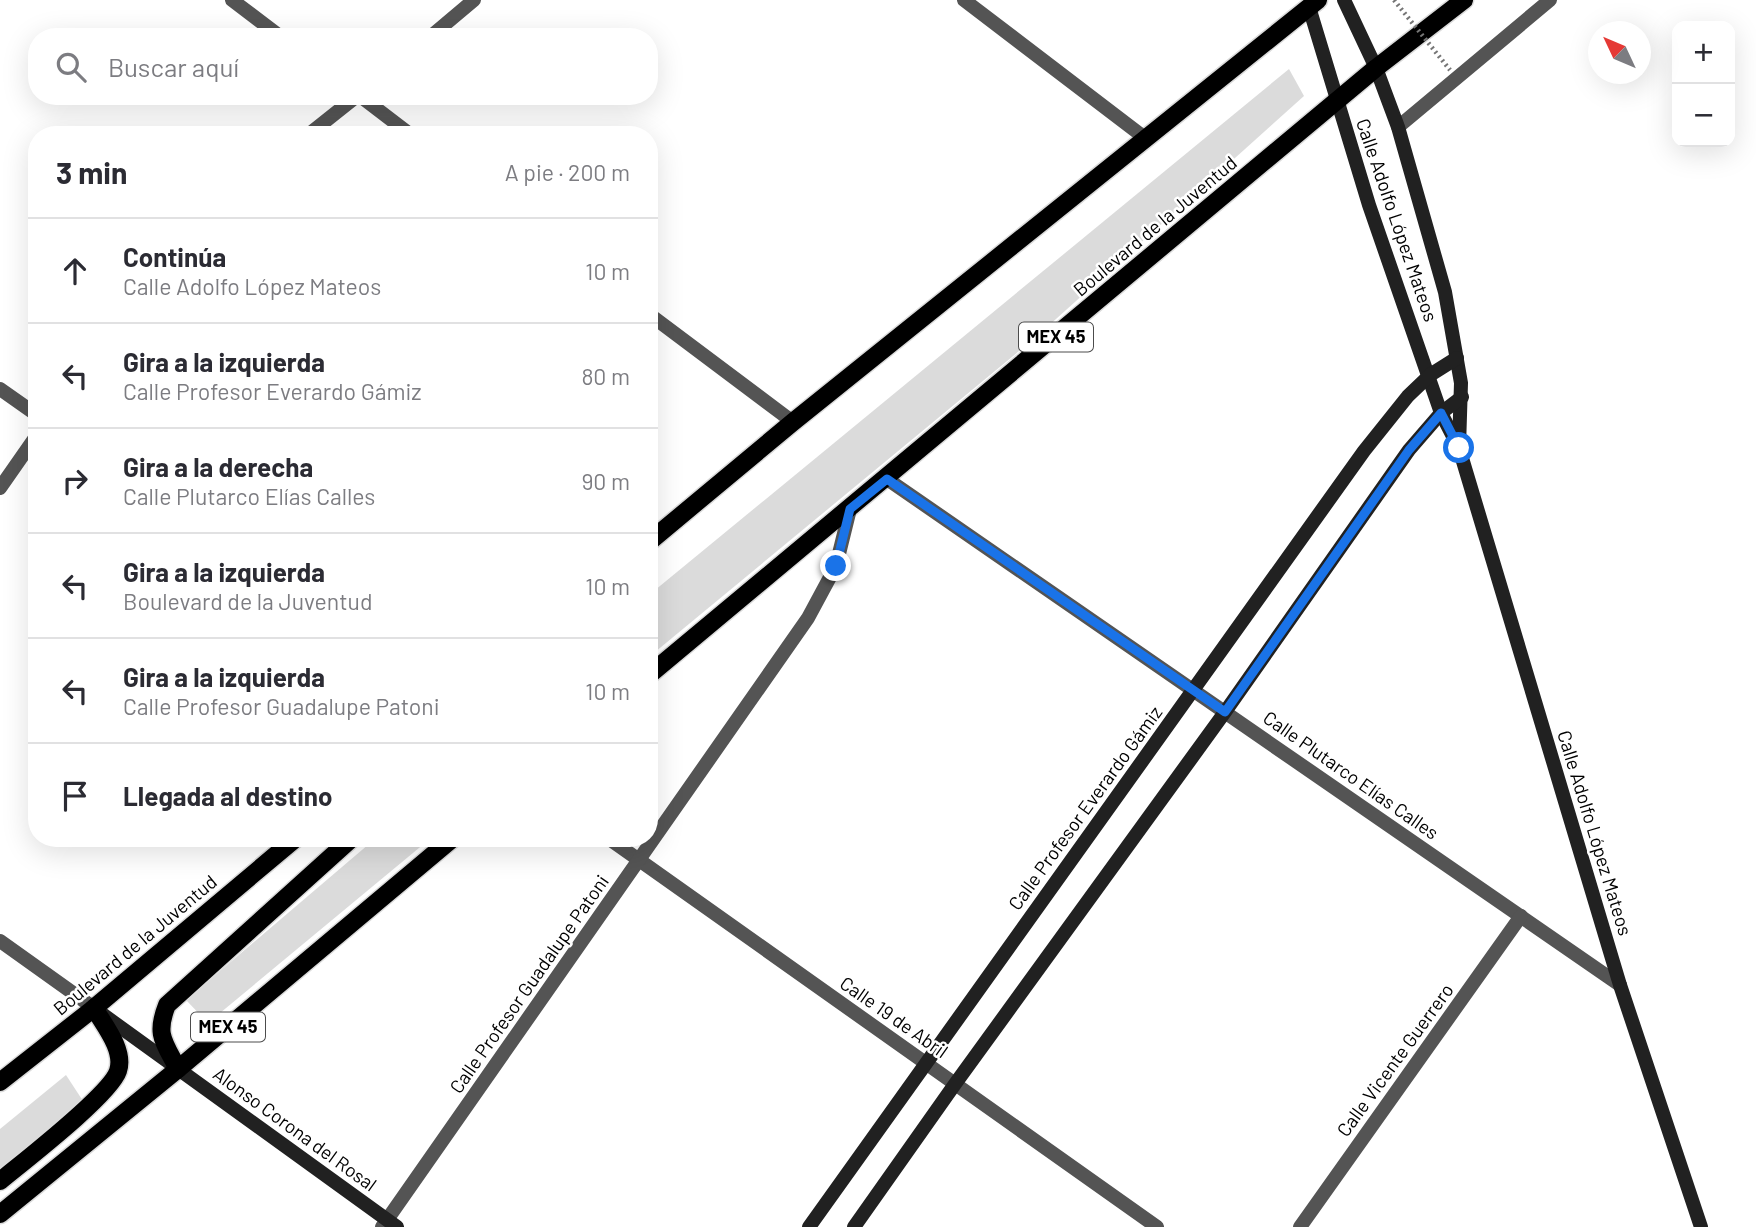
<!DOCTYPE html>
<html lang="es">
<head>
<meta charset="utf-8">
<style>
	body { margin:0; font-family:Barlow,sans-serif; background:#f7f7f7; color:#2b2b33 }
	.controls { position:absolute; right:21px; top:21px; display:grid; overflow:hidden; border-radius:14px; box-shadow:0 7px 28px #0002 }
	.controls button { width:63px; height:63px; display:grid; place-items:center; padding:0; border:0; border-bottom:2px solid #e1e1e2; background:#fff; color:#2b2b33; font:35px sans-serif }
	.compass { position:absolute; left:1588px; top:21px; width:63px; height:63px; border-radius:50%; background:#fff; box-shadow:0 7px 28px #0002; rotate:314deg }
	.stop { position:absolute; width:21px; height:21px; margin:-16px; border:5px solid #1a73e8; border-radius:50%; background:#fff }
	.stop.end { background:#1a73e8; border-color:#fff; box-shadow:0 2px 7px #0008 }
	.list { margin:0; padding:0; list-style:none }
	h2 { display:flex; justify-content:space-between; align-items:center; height:91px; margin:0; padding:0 28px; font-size:30px }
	h2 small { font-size:23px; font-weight:400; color:#7c7c81 }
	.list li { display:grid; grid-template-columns:46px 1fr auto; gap:21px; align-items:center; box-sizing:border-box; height:105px; padding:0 28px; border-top:2px solid #e1e1e2 }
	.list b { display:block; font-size:26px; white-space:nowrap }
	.list p { margin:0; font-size:23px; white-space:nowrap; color:#7c7c81 }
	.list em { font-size:23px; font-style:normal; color:#7c7c81 }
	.icon { flex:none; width:38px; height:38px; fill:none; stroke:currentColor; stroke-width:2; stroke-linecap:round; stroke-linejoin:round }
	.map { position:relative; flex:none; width:1756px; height:1227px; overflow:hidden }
	.search { position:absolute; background:#fff; box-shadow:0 7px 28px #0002; left:28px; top:28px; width:630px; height:77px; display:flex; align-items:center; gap:18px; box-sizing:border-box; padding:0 24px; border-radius:28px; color:#7c7c81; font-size:26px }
	.panel { position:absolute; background:#fff; box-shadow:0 7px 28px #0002; left:28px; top:126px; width:630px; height:721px; border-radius:28px }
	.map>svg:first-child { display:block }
	.green { fill:#dbdbdb }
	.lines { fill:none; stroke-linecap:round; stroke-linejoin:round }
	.primary-casing { stroke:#dbdbdb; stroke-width:21 }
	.lane { stroke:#545454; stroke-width:14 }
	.street { stroke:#545454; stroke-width:14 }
	.secondary { stroke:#212121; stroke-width:14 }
	.primary { stroke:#000; stroke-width:18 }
	.path-bridge { stroke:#767676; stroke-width:4.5; stroke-dasharray:2 3.5; stroke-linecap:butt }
	.route { stroke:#1a73e8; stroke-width:9 }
	.labels { text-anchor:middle; stroke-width:5; stroke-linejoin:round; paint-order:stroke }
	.shield { fill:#fff; stroke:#4c4c4c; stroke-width:2 }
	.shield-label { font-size:18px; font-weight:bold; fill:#000 }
	.street-label { font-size:19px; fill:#000; stroke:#fff }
</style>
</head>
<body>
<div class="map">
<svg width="1756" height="1227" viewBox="0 0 1756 1227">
	<rect width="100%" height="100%" fill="#fff"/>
	<!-- green -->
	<g class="green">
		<polygon points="1289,69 1304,96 1036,337 649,657 649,595"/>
		<polygon points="376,838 431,838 208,1023 186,1000"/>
		<polygon points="66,1075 83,1101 0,1171 0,1129"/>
	</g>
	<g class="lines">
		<defs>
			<g id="primary">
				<polyline points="649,542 793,422 1318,0"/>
				<polyline points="649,675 1376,68 1464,0"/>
				<path d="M178 1069C164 1042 155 1035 167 1005L352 838"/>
				<polyline points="0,1082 94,1008 296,838"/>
				<path d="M0 1181C23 1162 110 1095 118 1071 125 1050 104 1025 94 1008"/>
				<polyline points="0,1214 178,1069 453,838"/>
			</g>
		</defs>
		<!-- primary casing -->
		<use href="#primary" class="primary-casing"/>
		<!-- lane -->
		<polyline class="lane" points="1398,127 1550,0"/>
		<!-- street -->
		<g class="street">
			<polyline points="232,0 281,37"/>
			<polyline points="964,0 1145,138"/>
			<polyline points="430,37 474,0"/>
			<polyline points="360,96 411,135"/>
			<polyline points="308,135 357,96"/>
			<polyline points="649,314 793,422"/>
			<polyline points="0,389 37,415"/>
			<polyline points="887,479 1620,985"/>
			<polyline points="0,488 37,435"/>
			<polyline points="608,838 1157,1227"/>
			<polyline points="0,941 94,1008"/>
			<polyline points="382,1227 808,618 836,566 850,509"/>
			<polyline points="1300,1227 1521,916"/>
		</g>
		<!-- secondary -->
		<g class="secondary">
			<polyline points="1344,0 1376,68 1398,127 1445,292 1461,383 1459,447"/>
			<polyline points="1309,7 1369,205 1441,413 1459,448 1620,985 1701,1227"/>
			<polyline points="98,1011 397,1227"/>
			<polyline points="809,1227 1364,451 1408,396 1430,375 1457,358"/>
			<polyline points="854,1227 955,1084 1225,712 1409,450 1441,413 1462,397"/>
		</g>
		<!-- primary -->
		<use href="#primary" class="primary"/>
		<!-- path-bridge -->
		<polyline class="path-bridge" points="1394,0 1450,70"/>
	</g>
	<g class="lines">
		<!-- route -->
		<polyline class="route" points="836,566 850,509 887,479 1225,712 1409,450 1441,413 1459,448"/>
	</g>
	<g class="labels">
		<!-- shield labels -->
		<g class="shield">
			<rect x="1019" y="322.5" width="74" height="29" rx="5"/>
			<rect x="191" y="1012.5" width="74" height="29" rx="5"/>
		</g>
		<g class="shield-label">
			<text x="1056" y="343">MEX 45</text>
			<text x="228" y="1033">MEX 45</text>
		</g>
		<!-- street labels -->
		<g class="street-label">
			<text transform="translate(1397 220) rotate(71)" y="7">Calle Adolfo López Mateos</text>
			<text transform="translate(1155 226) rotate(-40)" y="7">Boulevard de la Juventud</text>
			<text transform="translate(1351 775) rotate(35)" y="7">Calle Plutarco Elías Calles</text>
			<text transform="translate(1085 808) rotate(-54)" y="7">Calle Profesor Everardo Gámiz</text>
			<text transform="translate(1595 833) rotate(73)" y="7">Calle Adolfo López Mateos</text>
			<text transform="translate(135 945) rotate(-40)" y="7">Boulevard de la Juventud</text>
			<text transform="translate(529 984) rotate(-55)" y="7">Calle Profesor Guadalupe Patoni</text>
			<text transform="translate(894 1017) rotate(35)" y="7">Calle 19 de Abril</text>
			<text transform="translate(1395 1060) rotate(-54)" y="7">Calle Vicente Guerrero</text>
			<text transform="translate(295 1129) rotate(36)" y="7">Alonso Corona del Rosal</text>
		</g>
	</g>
</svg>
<div class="controls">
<button>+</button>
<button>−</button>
</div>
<svg class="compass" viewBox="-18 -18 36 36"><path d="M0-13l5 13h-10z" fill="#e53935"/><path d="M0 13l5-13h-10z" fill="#7c7c81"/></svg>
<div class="stop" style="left:1459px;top:448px"></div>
<div class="stop end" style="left:836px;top:566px"></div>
<div class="search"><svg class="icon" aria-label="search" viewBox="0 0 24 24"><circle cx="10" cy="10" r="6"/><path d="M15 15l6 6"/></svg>Buscar aquí</div>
<section class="panel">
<h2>3 min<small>A pie · 200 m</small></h2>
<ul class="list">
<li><svg class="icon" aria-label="ahead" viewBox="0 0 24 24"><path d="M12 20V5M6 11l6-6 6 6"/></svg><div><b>Continúa</b><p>Calle Adolfo López Mateos</p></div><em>10 m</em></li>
<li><svg class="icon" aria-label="left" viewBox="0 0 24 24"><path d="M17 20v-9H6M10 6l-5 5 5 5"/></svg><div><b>Gira a la izquierda</b><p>Calle Profesor Everardo Gámiz</p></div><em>80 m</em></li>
<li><svg class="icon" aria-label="right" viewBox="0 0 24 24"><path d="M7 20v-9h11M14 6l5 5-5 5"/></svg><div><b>Gira a la derecha</b><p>Calle Plutarco Elías Calles</p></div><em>90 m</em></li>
<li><svg class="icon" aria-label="left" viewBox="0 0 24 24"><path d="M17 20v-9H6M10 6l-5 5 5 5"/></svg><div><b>Gira a la izquierda</b><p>Boulevard de la Juventud</p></div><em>10 m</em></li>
<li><svg class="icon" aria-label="left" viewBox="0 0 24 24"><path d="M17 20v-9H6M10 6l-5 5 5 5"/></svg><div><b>Gira a la izquierda</b><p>Calle Profesor Guadalupe Patoni</p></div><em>10 m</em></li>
<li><svg class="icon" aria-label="arrive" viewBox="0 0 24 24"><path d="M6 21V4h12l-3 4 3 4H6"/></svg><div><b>Llegada al destino</b></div></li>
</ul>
</section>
</div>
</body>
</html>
